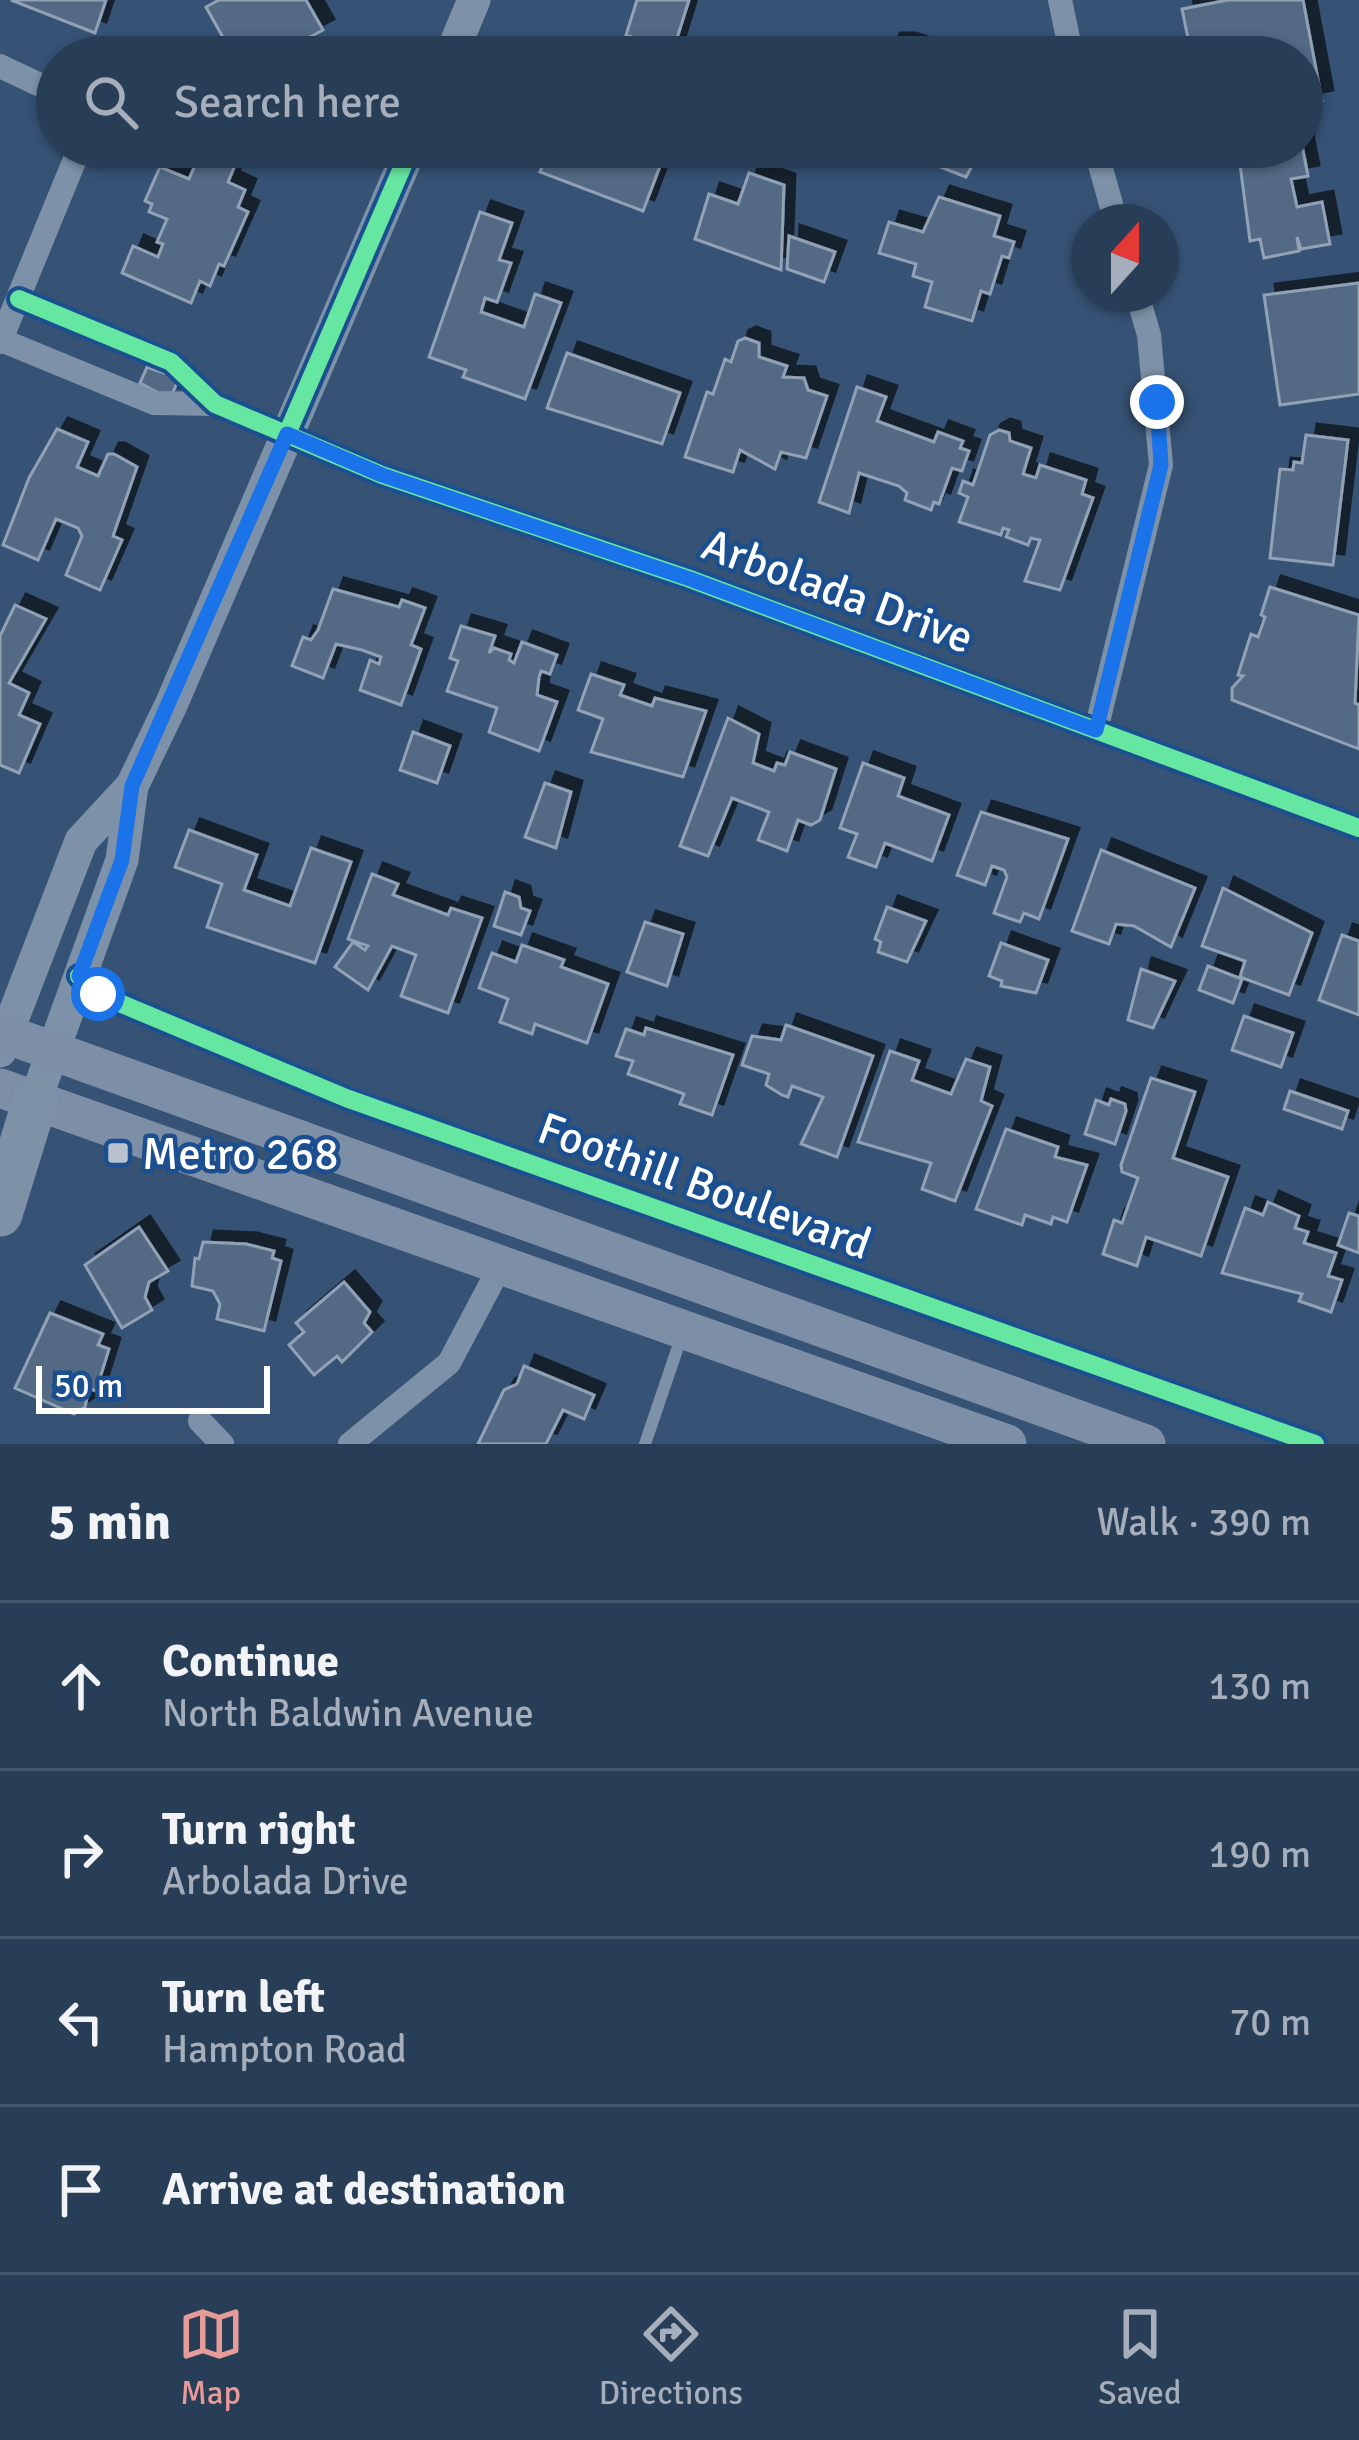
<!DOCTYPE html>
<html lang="en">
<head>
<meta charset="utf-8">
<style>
	body { margin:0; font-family:Signika,sans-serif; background:#344961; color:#f1f3f6 }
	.compass { position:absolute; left:1071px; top:204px; width:108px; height:108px; border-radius:50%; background:#283e57; box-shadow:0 3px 9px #0004; rotate:21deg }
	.scale { position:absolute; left:36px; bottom:30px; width:234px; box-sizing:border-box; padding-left:12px; border:6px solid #fff; border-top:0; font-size:33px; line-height:42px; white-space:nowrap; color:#fff; -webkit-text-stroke:9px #1b4f8f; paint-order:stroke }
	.stop { position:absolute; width:36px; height:36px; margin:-27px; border:9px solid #1a73e8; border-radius:50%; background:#fff }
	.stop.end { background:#1a73e8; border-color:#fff; box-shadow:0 3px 12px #0008 }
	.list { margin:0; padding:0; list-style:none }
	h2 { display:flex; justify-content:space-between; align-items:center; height:156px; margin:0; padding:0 48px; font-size:51px }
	h2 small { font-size:39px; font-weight:400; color:#a5aeba }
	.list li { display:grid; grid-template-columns:78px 1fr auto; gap:36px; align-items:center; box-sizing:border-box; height:168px; padding:0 48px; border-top:3px solid #44576d }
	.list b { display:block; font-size:45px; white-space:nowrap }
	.list p { margin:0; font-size:39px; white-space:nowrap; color:#a5aeba }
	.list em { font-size:39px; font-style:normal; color:#a5aeba }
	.icon { flex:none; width:66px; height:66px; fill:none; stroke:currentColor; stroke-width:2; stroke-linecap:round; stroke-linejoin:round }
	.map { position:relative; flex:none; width:1359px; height:1444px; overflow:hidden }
	.search { position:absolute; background:#283e57; box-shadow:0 3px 9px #0004; left:36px; right:36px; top:36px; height:132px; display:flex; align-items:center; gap:30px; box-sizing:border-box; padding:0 42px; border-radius:66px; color:#a5aeba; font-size:45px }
	.sheet { height:828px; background:#283e57 }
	nav { display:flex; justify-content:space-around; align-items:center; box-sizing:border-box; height:168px; border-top:3px solid #44576d; background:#283e57; font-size:33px; color:#a5aeba }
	nav a { display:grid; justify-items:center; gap:6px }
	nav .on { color:#e69b98 }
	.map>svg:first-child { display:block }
	.building { fill:#526984; stroke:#92a2b6; stroke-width:3; filter:url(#shadow) }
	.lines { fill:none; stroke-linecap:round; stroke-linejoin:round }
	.service { stroke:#7d92a8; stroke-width:12 }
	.minor { stroke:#7d92a8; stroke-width:24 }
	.tertiary { stroke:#7d92a8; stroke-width:33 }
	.primary { stroke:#7d8ea7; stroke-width:39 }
	.motorway { stroke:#7e92a7; stroke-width:45 }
	.cycleway-casing { stroke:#1b4f8f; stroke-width:26 }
	.cycleway { stroke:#66e7a1; stroke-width:18 }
	.route { stroke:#1a73e8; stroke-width:15 }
	.poi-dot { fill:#b9c2ce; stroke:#1b4f8f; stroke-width:4.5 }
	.labels { text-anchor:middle; stroke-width:9; stroke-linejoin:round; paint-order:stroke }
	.street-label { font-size:45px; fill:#fff; stroke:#1b4f8f }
	.poi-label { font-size:45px; fill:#fff; stroke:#1b4f8f; text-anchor:start }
</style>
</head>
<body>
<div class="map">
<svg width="1359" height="1444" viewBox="0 0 1359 1444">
	<defs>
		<filter id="shadow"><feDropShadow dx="11" dy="-11" stdDeviation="0" flood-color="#0009"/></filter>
	</defs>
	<rect width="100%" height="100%" fill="#365274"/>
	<!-- building -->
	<g class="building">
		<polygon points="11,0 106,0 95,33"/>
		<polygon points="219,0 306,0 323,30 297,44 292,57 234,57 206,7"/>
		<polygon points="637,0 689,0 673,51 626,35"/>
		<polygon points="1228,0 1303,0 1322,101 1302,105 1302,57 1223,57 1222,42 1190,48 1182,9"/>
		<polygon points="889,44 905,44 944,57 885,57"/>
		<polygon points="1302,145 1308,176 1291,179 1297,207 1322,202 1330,244 1301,249 1297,237 1299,251 1264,258 1260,239 1250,241 1238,149"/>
		<polygon points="203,147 238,158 228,182 245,190 238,207 248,212 224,266 219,264 210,286 200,281 191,303 122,273 133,246 158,257 163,244 157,242 167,219 149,212 152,204 145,201 160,167 189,179"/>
		<polygon points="550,147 644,147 641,153 662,161 643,211 540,172"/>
		<polygon points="873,147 982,147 966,177 900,151 899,156"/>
		<polygon points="749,173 784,185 781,270 695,239 709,194 738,204"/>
		<polygon points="939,197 1000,216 994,236 1014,242 1009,258 1002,256 990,294 981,291 972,321 925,307 932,282 913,276 916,264 879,253 889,222 923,232"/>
		<polygon points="480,212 512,223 499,260 511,263 497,302 485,298 481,312 524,327 535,294 561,303 525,399 463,377 466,370 429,357"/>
		<polygon points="789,236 835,252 824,282 787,269"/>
		<polygon points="1359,283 1359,394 1280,405 1264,295"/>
		<polygon points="745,338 759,343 759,357 787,366 783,377 804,378 808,390 827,396 806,458 781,452 775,469 740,450 733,472 685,457 707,392 713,394 725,359 731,362 738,341"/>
		<polygon points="567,353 680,393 662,444 547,408"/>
		<polygon points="147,367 179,378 170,399 140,383"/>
		<polygon points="857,387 886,397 877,421 934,442 938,432 963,441 960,448 969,451 962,471 952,468 939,504 934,502 931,510 905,500 907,493 899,486 859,473 849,513 819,502"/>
		<polygon points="57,429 88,442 77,467 98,476 108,454 114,454 137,467 113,536 122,540 100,590 66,575 82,536 78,528 56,519 38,560 3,545 29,478"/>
		<polygon points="999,430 1009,433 1010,441 1031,448 1023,474 1036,478 1040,465 1086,480 1082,494 1093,498 1060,590 1025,581 1040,540 1031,538 1028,545 1006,537 1009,530 1003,528 1001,535 959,522 968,497 959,493 963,481 973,485 990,435"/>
		<polygon points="1306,435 1348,440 1333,565 1270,558 1280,469 1293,470 1294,462 1302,463"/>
		<polygon points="1270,587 1359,615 1355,703 1359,705 1359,749 1232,700 1232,688 1243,676 1238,675 1251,634 1258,637 1265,617 1261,615"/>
		<polygon points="333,589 399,607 402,600 425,608 411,645 421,649 401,705 360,690 370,660 379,664 381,657 362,650 336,644 323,678 292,666 303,637 311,640 318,630"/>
		<polygon points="15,605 46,619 9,683 29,693 19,715 40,724 19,773 0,765 0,636"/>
		<polygon points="461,626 495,636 489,653 494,648 511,654 509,660 514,663 522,642 557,655 550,674 541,671 539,677 537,695 557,702 539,751 489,732 497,708 447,691 458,661 450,658"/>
		<polygon points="591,674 624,685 620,695 652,706 655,698 706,711 683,777 591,752 603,719 578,710"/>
		<polygon points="728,718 759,734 753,763 774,771 777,763 785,765 790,752 836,769 820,820 811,825 798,820 787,851 758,840 769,812 732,798 708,856 680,846"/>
		<polygon points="413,732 450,746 437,783 400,770"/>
		<polygon points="863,763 904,778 898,796 949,815 932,861 885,843 876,867 848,857 857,834 840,828"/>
		<polygon points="545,783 571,792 556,848 525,837"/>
		<polygon points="981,812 1068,839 1039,919 1024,913 1020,922 994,913 1007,877 1004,870 992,866 985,885 957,875"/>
		<polygon points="189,830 257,855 244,890 290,906 311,848 351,862 315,963 207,927 222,884 175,867"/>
		<polygon points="1101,850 1195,888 1171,947 1134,926 1116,924 1109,944 1072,931"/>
		<polygon points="372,874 398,884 393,895 448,915 451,908 482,918 448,1013 401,996 416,955 392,946 368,990 335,967 353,942 365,950 368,946 348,939"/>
		<polygon points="1223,888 1312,933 1289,995 1240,977 1245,961 1202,946"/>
		<polygon points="505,892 519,897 521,908 530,911 521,935 494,926"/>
		<polygon points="887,907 926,921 907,962 878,952 881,942 875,939"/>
		<polygon points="645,922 683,934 667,986 627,972"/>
		<polygon points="1342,935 1359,941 1359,1015 1319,1000"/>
		<polygon points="1001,943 1048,960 1036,993 1001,986 1002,981 989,976"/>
		<polygon points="522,945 564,960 561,967 608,984 587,1043 535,1024 532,1034 500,1022 508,999 479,988 492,953 516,962"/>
		<polygon points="1208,966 1242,979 1233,1003 1199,990"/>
		<polygon points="1141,969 1175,981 1153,1028 1128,1020"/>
		<polygon points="1244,1016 1293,1033 1281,1067 1232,1050"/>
		<polygon points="786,1025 873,1056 837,1157 801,1144 823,1097 792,1086 788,1097 782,1095 766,1085 769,1074 742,1065 752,1036 781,1040"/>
		<polygon points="646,1028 733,1055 712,1115 680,1104 684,1094 628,1074 633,1061 616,1056 626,1029 644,1035"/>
		<polygon points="890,1051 919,1061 912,1080 951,1094 966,1059 990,1067 981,1101 992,1106 955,1201 922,1189 931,1163 858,1142"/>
		<polygon points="1151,1078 1195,1092 1173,1158 1228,1177 1201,1256 1146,1237 1137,1266 1103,1254 1114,1220 1122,1223 1138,1178 1122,1172 1121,1165"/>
		<polygon points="1290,1091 1348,1111 1342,1129 1284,1109"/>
		<polygon points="1111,1099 1125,1104 1126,1111 1115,1144 1085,1134 1096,1100 1109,1105"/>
		<polygon points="1006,1129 1058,1147 1055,1157 1087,1165 1067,1222 1053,1217 1051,1224 1025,1215 1022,1225 976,1209"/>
		<polygon points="1268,1202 1299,1216 1295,1228 1308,1232 1304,1243 1336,1253 1328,1276 1342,1280 1331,1312 1299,1301 1302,1294 1222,1273 1245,1208 1263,1215"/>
		<polygon points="1349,1213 1359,1216 1359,1253 1338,1245"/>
		<polygon points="139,1227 168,1271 149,1282 145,1297 152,1310 122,1328 85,1265"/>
		<polygon points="203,1242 246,1244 274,1251 272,1258 281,1261 264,1331 217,1319 220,1304 213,1291 192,1286 195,1258 199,1259"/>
		<polygon points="344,1282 370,1312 364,1323 372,1332 342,1362 337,1356 314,1375 289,1345 304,1332 296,1323"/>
		<polygon points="50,1313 103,1334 98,1345 109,1349 96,1391 89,1388 85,1407 74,1414 15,1388"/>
		<polygon points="524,1366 594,1395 584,1419 563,1410 546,1444 478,1444 504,1390 517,1384"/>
	</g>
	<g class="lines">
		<!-- service -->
		<polyline class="service" points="645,1444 682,1335"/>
		<!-- minor -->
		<g class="minor">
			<polyline points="1060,0 1072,57"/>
			<polyline points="0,66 57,93"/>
			<polyline points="1095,147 1116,222"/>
			<polyline points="19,299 171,362 215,404 382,475 690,579 1359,828"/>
			<polyline points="1,340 154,403 215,404"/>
			<polyline points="0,342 80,147"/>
			<polyline points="1096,730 1161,465 1149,335 1137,294"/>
			<polyline points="79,976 98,994 346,1098 1315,1444"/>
			<polyline points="200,1421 222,1444"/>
			<polyline points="350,1444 449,1363 502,1263"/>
		</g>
		<!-- tertiary -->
		<g class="tertiary">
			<polyline points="450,57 474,0"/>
			<polyline points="0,1051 81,841 132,786 171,705 411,147"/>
			<polyline points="35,1101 122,860 132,786"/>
		</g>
		<!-- primary -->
		<g class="primary">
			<polyline points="0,1032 1146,1444"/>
			<polyline points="0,1088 1007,1444"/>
		</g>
		<!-- motorway -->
		<polyline class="motorway" points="0,1214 35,1101"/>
		<defs>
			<g id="cycleway">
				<polyline points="19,299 171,362 215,404 382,475 690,579 1359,828"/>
				<polyline points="287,434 411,147"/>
				<polyline points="79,976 98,994 346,1098 1315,1444"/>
			</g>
		</defs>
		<!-- cycleway casing -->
		<use href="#cycleway" class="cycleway-casing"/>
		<!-- cycleway -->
		<use href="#cycleway" class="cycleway"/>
	</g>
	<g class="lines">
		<!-- route -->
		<polyline class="route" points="98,994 79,976 122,860 132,786 287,434 382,475 690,579 1096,730 1161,465 1157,402"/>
	</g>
	<!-- markers -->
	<rect class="poi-dot" x="106" y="1141" width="24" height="24" rx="6"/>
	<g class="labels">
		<!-- street labels -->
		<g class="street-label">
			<text transform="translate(838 590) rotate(20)" y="16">Arbolada Drive</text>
			<text transform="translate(705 1185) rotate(20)" y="16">Foothill Boulevard</text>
		</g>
		<!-- poi labels -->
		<g class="poi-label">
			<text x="142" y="1169">Metro 268</text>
		</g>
	</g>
</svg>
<svg class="compass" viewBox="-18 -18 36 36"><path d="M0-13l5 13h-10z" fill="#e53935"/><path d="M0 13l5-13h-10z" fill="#a5aeba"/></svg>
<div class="scale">50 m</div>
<div class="stop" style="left:98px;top:994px"></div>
<div class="stop end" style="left:1157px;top:402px"></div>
<div class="search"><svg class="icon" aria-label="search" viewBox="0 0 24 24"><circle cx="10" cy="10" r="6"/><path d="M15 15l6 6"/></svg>Search here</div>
</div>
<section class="sheet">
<h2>5 min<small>Walk · 390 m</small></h2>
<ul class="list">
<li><svg class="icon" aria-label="ahead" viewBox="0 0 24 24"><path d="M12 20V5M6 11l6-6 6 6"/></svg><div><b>Continue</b><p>North Baldwin Avenue</p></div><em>130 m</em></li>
<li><svg class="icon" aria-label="right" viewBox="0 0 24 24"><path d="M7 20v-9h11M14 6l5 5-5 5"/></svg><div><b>Turn right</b><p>Arbolada Drive</p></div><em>190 m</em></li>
<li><svg class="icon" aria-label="left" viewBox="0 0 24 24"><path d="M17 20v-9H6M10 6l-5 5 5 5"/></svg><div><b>Turn left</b><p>Hampton Road</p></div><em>70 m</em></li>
<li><svg class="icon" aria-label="arrive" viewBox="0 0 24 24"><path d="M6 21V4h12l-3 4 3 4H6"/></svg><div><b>Arrive at destination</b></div></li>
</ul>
</section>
<nav>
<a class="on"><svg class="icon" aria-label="map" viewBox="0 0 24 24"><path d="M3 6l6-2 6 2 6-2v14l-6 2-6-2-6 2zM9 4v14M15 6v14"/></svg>Map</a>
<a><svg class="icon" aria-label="directions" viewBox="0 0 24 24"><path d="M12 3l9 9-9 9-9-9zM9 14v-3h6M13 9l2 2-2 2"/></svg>Directions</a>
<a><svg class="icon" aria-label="saved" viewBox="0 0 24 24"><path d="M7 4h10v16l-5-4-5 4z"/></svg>Saved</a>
</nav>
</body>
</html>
